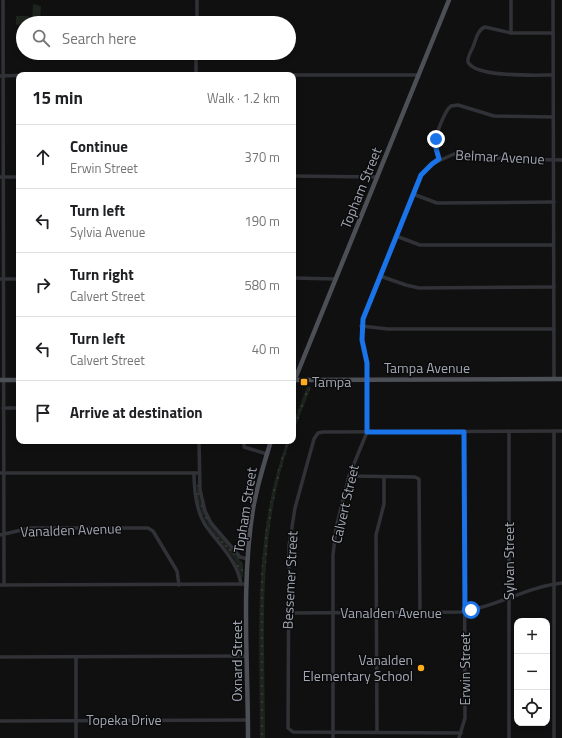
<!DOCTYPE html>
<html lang="en">
<head>
<meta charset="utf-8">
<style>
	body { margin:0; font-family:"Titillium Web",sans-serif; background:#f6f6f6; color:#202124 }
	.controls { position:absolute; right:12px; bottom:12px; display:grid; overflow:hidden; border-radius:8px; box-shadow:0 2px 6px #0003 }
	.controls button { width:36px; height:36px; display:grid; place-items:center; padding:0; border:0; border-bottom:1px solid #e0e0e0; background:#fff; color:#202124; font:20px sans-serif }
	.stop { position:absolute; width:12px; height:12px; margin:-9px; border:3px solid #1a73e8; border-radius:50%; background:#fff }
	.stop.end { background:#1a73e8; border-color:#fff; box-shadow:0 1px 4px #0008 }
	.list { margin:0; padding:0; list-style:none }
	h2 { display:flex; justify-content:space-between; align-items:center; height:52px; margin:0; padding:0 16px; font-size:17px }
	h2 small { font-size:13px; font-weight:400; color:#757577 }
	.list li { display:grid; grid-template-columns:26px 1fr auto; gap:12px; align-items:center; box-sizing:border-box; height:64px; padding:0 16px; border-top:1px solid #e0e0e0 }
	.list b { display:block; font-size:15px; white-space:nowrap }
	.list p { margin:0; font-size:13px; white-space:nowrap; color:#757577 }
	.list em { font-size:13px; font-style:normal; color:#757577 }
	.icon { flex:none; width:22px; height:22px; fill:none; stroke:currentColor; stroke-width:2; stroke-linecap:round; stroke-linejoin:round }
	.map { position:relative; flex:none; width:562px; height:738px; overflow:hidden }
	.search { position:absolute; background:#fff; box-shadow:0 2px 6px #0003; left:16px; top:16px; width:280px; height:44px; display:flex; align-items:center; gap:10px; box-sizing:border-box; padding:0 14px; border-radius:22px; color:#757577; font-size:15px }
	.panel { position:absolute; background:#fff; box-shadow:0 2px 6px #0003; left:16px; top:72px; width:280px; height:372px; border-radius:8px }
	.map>svg:first-child { display:block }
	.grass { fill:url(#grass-dots) }
	.pitch { fill:#1c241d }
	.lines { fill:none; stroke-linecap:round; stroke-linejoin:round }
	.minor { stroke:#313237; stroke-width:3.5 }
	.major { stroke:#4c4f56; stroke-width:4.5 }
	.route { stroke:#1a73e8; stroke-width:5 }
	.poi-dot { fill:#fdac1c; stroke:#0b0b0c; stroke-width:1.5 }
	.labels { text-anchor:middle; stroke-width:3; stroke-linejoin:round; paint-order:stroke }
	.street-label { font-size:14px; fill:#a0a6b3; stroke:#0b0b0c }
	.poi-label { font-size:14px; fill:#a0a6b3; stroke:#0b0b0c; text-anchor:start }
</style>
</head>
<body>
<div class="map">
<svg width="562" height="738" viewBox="0 0 562 738">
	<defs>
		<pattern id="grass-dots" width="8" height="8" patternUnits="userSpaceOnUse"><rect width="8" height="8" fill="#1c241d"/><path d="M2 2h.1M6 6h.1" fill="none" stroke="#3a413b" stroke-width="1.8" stroke-linecap="round"/></pattern>
	</defs>
	<rect width="100%" height="100%" fill="#101011"/>
	<!-- grass -->
	<g class="grass">
		<polygon points="307,387 311,387 293,433 293,424"/>
		<path d="M287 441H290C256 536 265 638 265 738H260C260 638 252 537 287 441Z"/>
		<polygon points="197,479 200,500 210,524 243,564 243,577 241,577 234,559 209,527 202,513 197,498"/>
	</g>
	<!-- pitch -->
	<g class="pitch">
		<polygon points="33,4 41,6 40,23 32,23"/>
		<polygon points="16,16 29,16 30,23 16,25"/>
	</g>
	<g class="lines">
		<!-- minor -->
		<g class="minor">
			<polyline points="3,0 4,585"/>
			<polyline points="511,0 511,33"/>
			<polyline points="553,0 554,379"/>
			<polyline points="197,23 197,0"/>
			<polyline points="196,75 196,53"/>
			<polyline points="293,75 419,75"/>
			<path d="M553 75C538 75 475 78 468 62 467 58 471 51 473 47 476 40 477 30 485 27L511 33H553"/>
			<polyline points="0,76 30,75"/>
			<path d="M439 159C437 154 435 149 435 144 435 136 445 110 451 106L458 105 494 116 553 117"/>
			<polyline points="293,176 377,177"/>
			<polyline points="0,177 19,177"/>
			<polyline points="413,194 437,203 554,202"/>
			<polyline points="396,236 420,245 553,245"/>
			<polyline points="380,276 406,285 419,288 554,287"/>
			<polyline points="293,278 336,279"/>
			<polyline points="0,279 19,279"/>
			<polyline points="361,326 388,329 554,329"/>
			<polyline points="3,408 19,408"/>
			<polyline points="509,431 509,738"/>
			<polyline points="199,441 200,490 205,511 211,523 240,557 248,559"/>
			<polyline points="244,441 244,447 267,454"/>
			<polyline points="0,473 199,473"/>
			<path d="M194 473C194 491 196 511 206 526 220 546 237 560 241 584"/>
			<polyline points="349,476 415,477 419,479 420,613"/>
			<polyline points="0,535 30,528 148,528 153,531 177,571 179,585"/>
			<polyline points="0,585 247,584"/>
			<path d="M287 613 461 612C496 607 526 587 562 583"/>
			<polyline points="0,657 247,656"/>
			<polyline points="76,657 76,738"/>
			<polyline points="0,721 248,720"/>
			<polyline points="377,732 376,535 384,504 384,477"/>
			<polyline points="461,733 293,732 288,728 289,546 295,508 314,439 318,433 323,432 562,431"/>
			<polyline points="333,738 333,555 336,528 349,476 367,432 367,363 362,340 363,319 421,175 432,164 454,154 508,159 562,160"/>
			<polyline points="459,738 465,718 464,431"/>
			<polyline points="554,738 554,431"/>
		</g>
		<!-- major -->
		<g class="major">
			<polyline points="0,380 19,380"/>
			<polyline points="293,380 562,379"/>
			<polyline points="293,384 449,0"/>
			<path d="M248 738C248 662 241 584 253 509 257 486 264 463 271 441"/>
		</g>
	</g>
	<g class="lines">
		<!-- route -->
		<polyline class="route" points="436,139 436,148 439,159 432,164 421,175 363,319 362,340 367,363 367,432 464,432 465,611 471,610"/>
	</g>
	<!-- markers -->
	<g class="poi-dot">
		<rect x="300" y="378" width="8" height="8" rx="2"/>
		<circle cx="421" cy="668" r="4"/>
	</g>
	<g class="labels">
		<!-- street labels -->
		<g class="street-label">
			<text transform="translate(500 157) rotate(3)" y="5">Belmar Avenue</text>
			<text transform="translate(361 188) rotate(-68)" y="5">Topham Street</text>
			<text x="427" y="373">Tampa Avenue</text>
			<text transform="translate(345 504) rotate(-77)" y="5">Calvert Street</text>
			<text transform="translate(245 510) rotate(-81)" y="5">Topham Street</text>
			<text transform="translate(71 530) rotate(-2)" y="5">Vanalden Avenue</text>
			<text transform="translate(509 561) rotate(-90)" y="5">Sylvan Street</text>
			<text transform="translate(290 580) rotate(-87)" y="5">Bessemer Street</text>
			<text x="391" y="618">Vanalden Avenue</text>
			<text transform="translate(237 661) rotate(-90)" y="5">Oxnard Street</text>
			<text transform="translate(465 669) rotate(-90)" y="5">Erwin Street</text>
			<text x="124" y="725">Topeka Drive</text>
		</g>
		<!-- poi labels -->
		<g class="poi-label">
			<text x="312" y="387">Tampa</text>
			<text x="413" y="665" text-anchor="end">Vanalden<tspan x="413" dy="16">Elementary School</tspan></text>
		</g>
	</g>
</svg>
<div class="controls">
<button>+</button>
<button>−</button>
<button><svg class="icon" aria-label="locate" viewBox="0 0 24 24"><circle cx="12" cy="12" r="6"/><path d="M12 2v4M12 18v4M2 12h4M18 12h4"/></svg></button>
</div>
<div class="stop" style="left:471px;top:610px"></div>
<div class="stop end" style="left:436px;top:139px"></div>
<div class="search"><svg class="icon" aria-label="search" viewBox="0 0 24 24"><circle cx="10" cy="10" r="6"/><path d="M15 15l6 6"/></svg>Search here</div>
<section class="panel">
<h2>15 min<small>Walk · 1.2 km</small></h2>
<ul class="list">
<li><svg class="icon" aria-label="ahead" viewBox="0 0 24 24"><path d="M12 20V5M6 11l6-6 6 6"/></svg><div><b>Continue</b><p>Erwin Street</p></div><em>370 m</em></li>
<li><svg class="icon" aria-label="left" viewBox="0 0 24 24"><path d="M17 20v-9H6M10 6l-5 5 5 5"/></svg><div><b>Turn left</b><p>Sylvia Avenue</p></div><em>190 m</em></li>
<li><svg class="icon" aria-label="right" viewBox="0 0 24 24"><path d="M7 20v-9h11M14 6l5 5-5 5"/></svg><div><b>Turn right</b><p>Calvert Street</p></div><em>580 m</em></li>
<li><svg class="icon" aria-label="left" viewBox="0 0 24 24"><path d="M17 20v-9H6M10 6l-5 5 5 5"/></svg><div><b>Turn left</b><p>Calvert Street</p></div><em>40 m</em></li>
<li><svg class="icon" aria-label="arrive" viewBox="0 0 24 24"><path d="M6 21V4h12l-3 4 3 4H6"/></svg><div><b>Arrive at destination</b></div></li>
</ul>
</section>
</div>
</body>
</html>
